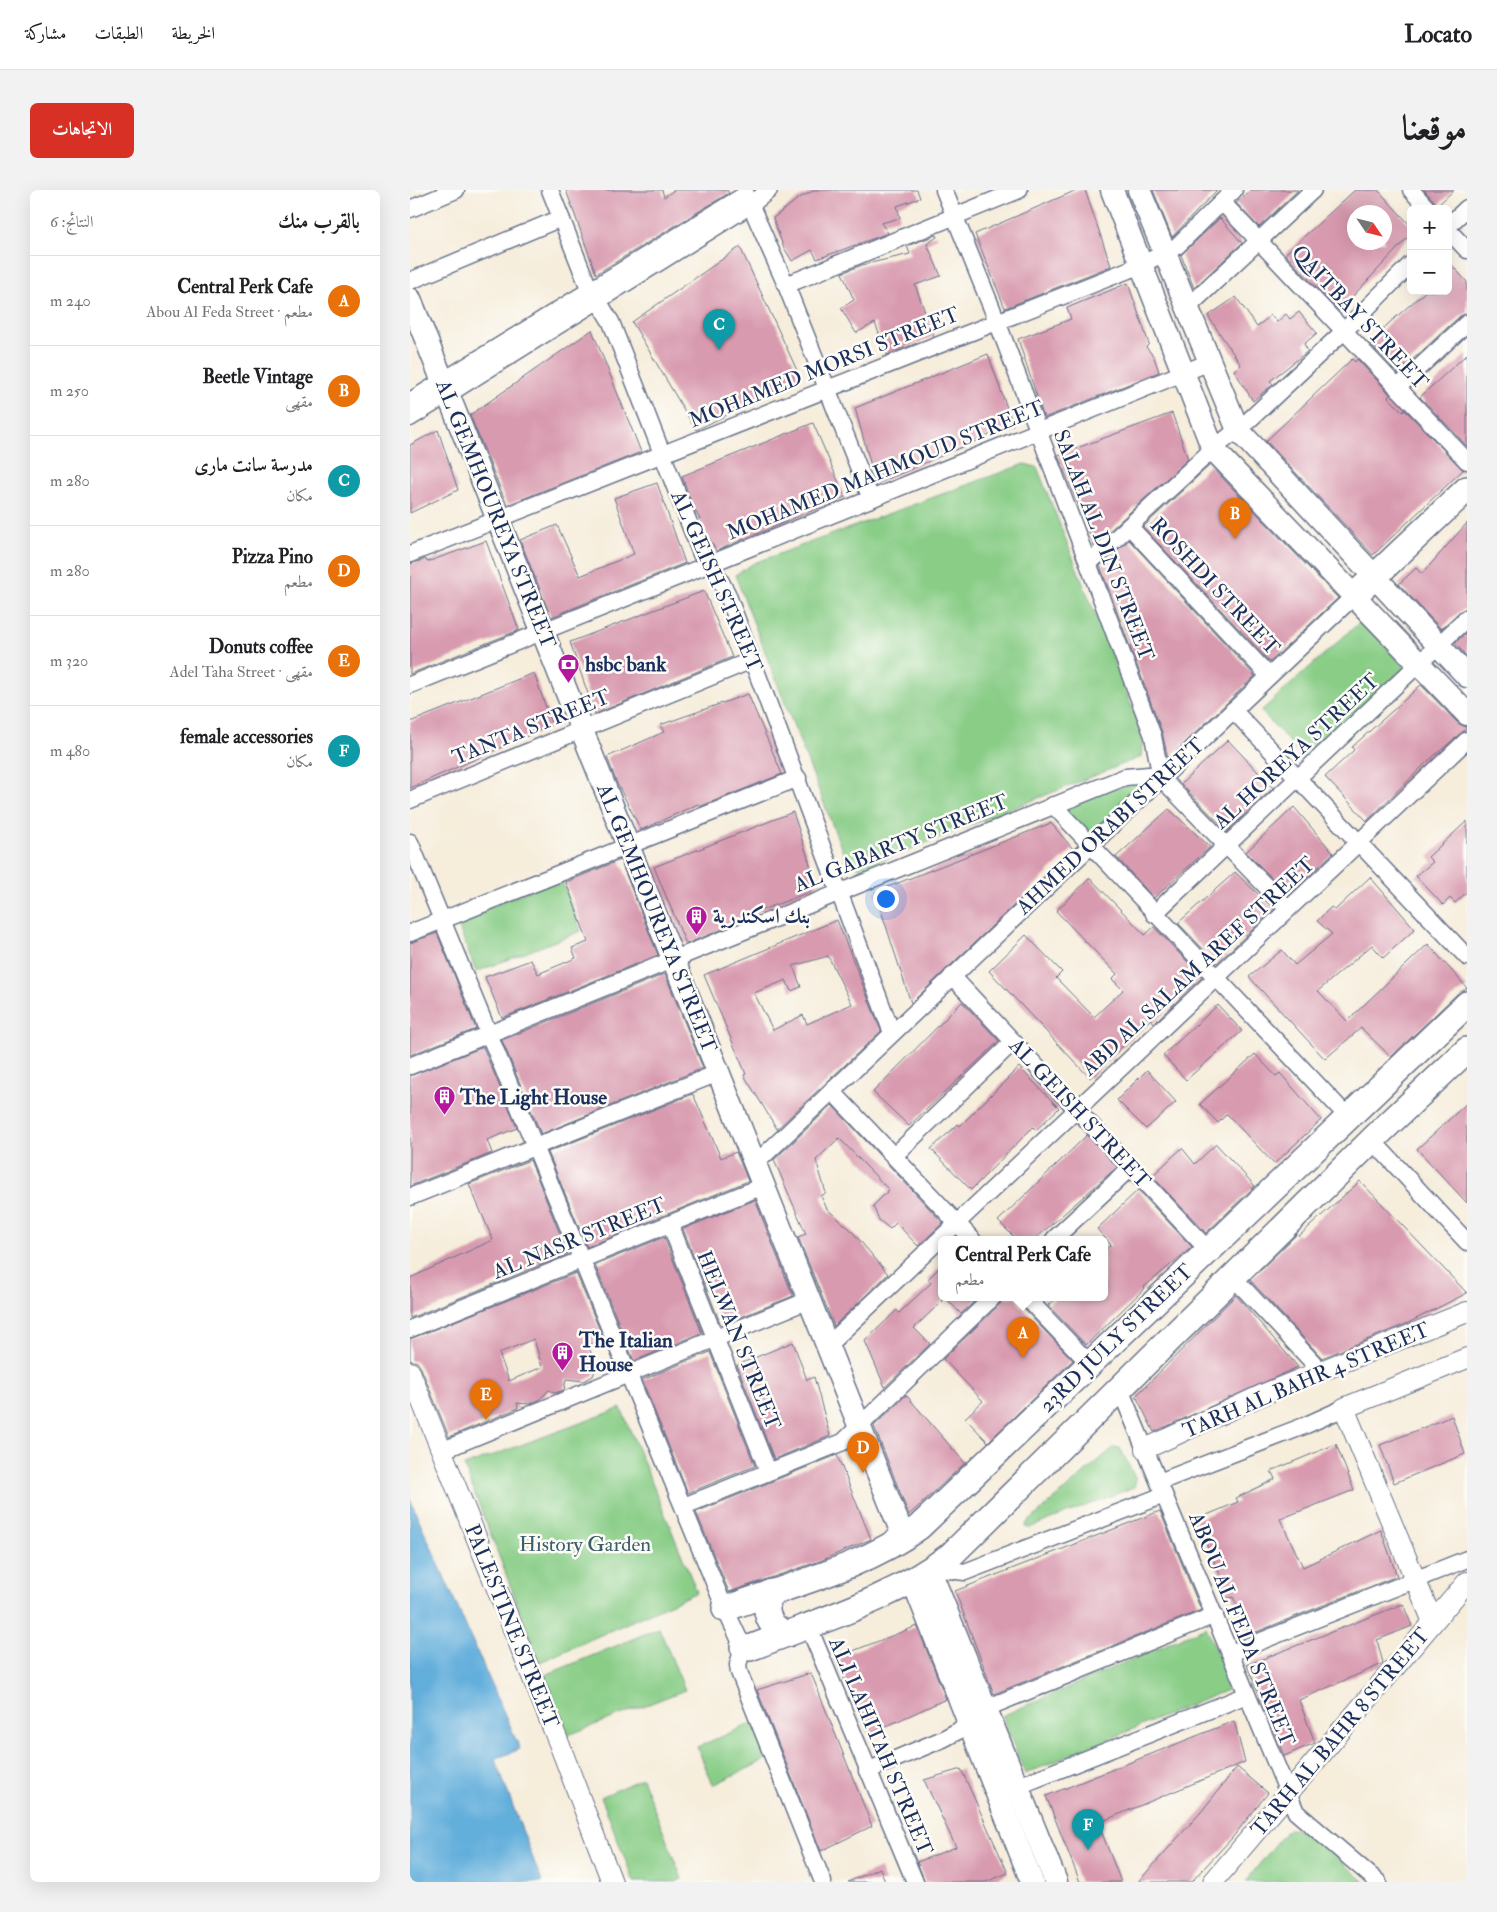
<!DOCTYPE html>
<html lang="ar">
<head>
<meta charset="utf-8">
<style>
	body { margin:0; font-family:"IM FELL Double Pica",Amiri,serif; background:#f2f2f2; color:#202124; direction:rtl }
	.controls { position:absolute; right:15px; top:15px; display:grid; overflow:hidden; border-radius:8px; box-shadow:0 5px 20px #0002 }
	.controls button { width:45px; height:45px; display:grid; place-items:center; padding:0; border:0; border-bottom:1px solid #e0e0e0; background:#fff; color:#202124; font:25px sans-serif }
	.compass { position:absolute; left:937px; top:15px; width:45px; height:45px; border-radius:50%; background:#fff; box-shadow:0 5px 20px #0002; rotate:125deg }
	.you { position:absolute; left:475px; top:708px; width:18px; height:18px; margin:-12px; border:4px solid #fff; border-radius:50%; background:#1a73e8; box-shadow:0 0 0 8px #1a73e833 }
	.badge { display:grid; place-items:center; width:32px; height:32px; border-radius:50%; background:#d93025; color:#fff; font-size:16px; font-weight:700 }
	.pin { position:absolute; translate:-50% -41px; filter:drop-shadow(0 1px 2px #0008) }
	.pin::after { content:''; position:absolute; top:26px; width:18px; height:15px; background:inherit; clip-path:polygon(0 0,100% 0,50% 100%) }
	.popup { position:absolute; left:528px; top:1046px; width:170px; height:65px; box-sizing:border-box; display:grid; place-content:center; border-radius:8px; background:#fff; filter:drop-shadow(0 1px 4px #0005); font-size:16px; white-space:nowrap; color:#757577 }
	.popup b { font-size:19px; color:#202124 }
	.popup::after { content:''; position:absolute; left:50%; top:100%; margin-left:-10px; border:10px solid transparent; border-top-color:#fff }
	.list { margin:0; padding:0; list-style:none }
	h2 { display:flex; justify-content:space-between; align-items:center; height:65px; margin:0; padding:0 20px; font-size:21px }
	h2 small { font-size:16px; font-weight:400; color:#757577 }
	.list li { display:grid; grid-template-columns:32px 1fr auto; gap:15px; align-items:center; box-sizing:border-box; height:90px; padding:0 20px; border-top:1px solid #e0e0e0 }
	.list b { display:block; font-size:19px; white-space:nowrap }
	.list p { margin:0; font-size:16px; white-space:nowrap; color:#757577 }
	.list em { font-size:16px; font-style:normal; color:#757577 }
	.map { position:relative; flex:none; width:1057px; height:1692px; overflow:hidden; direction:ltr; border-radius:8px }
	header { display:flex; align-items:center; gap:30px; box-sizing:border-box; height:70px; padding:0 25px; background:#fff; border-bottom:1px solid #e0e0e0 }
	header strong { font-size:24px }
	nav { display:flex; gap:28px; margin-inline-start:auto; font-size:18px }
	.intro { display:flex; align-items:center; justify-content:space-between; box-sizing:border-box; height:120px; padding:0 30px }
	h1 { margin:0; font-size:35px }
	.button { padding:12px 22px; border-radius:8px; background:#d93025; color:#fff; font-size:18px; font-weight:700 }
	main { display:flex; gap:30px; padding:0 30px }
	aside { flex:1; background:#fff; border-radius:8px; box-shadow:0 5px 20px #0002 }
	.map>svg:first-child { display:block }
	.green { fill:#89cd87; stroke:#527e72 }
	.water { fill:#63afdc; stroke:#3f6f9d }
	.building { fill:#d89aaf; fill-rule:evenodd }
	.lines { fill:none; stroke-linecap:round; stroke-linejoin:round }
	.minor-casing { stroke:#68728a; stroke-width:19 }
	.tertiary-casing { stroke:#68728a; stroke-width:22 }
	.secondary-casing { stroke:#68728a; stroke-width:25 }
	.primary-casing { stroke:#68728a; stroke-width:28 }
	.minor { stroke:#fff; stroke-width:16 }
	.tertiary { stroke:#fff; stroke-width:20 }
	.secondary { stroke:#fff; stroke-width:22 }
	.primary { stroke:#fff; stroke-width:25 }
	.labels { text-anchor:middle; stroke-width:5; stroke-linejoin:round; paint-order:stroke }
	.street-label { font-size:21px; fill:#1b2f5e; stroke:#fdfcf7 }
	.poi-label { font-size:21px; font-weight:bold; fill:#1b2f5e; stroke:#fdfcf7; text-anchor:start }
	.park-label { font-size:21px; fill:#3c5e6a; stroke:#fdfcf7 }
</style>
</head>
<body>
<header>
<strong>Locato</strong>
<nav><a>الخريطة</a><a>الطبقات</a><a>مشاركة</a></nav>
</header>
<div class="intro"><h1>موقعنا</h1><a class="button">الاتجاهات</a></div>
<main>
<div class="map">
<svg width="1057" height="1692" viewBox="0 0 1057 1692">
	<rect width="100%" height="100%" fill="#fdfcf7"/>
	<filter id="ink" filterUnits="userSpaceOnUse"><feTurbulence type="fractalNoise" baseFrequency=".02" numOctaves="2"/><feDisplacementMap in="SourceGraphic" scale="10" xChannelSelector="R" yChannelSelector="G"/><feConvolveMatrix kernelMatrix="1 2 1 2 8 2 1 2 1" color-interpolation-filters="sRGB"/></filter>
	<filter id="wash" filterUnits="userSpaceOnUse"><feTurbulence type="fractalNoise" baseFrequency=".0096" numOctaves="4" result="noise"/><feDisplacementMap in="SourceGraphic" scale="20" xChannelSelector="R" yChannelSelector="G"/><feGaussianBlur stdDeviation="1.12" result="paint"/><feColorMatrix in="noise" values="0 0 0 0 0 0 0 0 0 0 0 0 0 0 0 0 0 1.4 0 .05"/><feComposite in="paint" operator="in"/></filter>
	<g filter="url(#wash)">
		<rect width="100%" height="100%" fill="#f6eddb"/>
		<!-- green -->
		<g class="green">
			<polygon points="614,274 627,277 733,545 731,567 451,679 436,670 325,385 344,373"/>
			<polygon points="951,431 996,478 895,569 851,521"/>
			<polygon points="730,587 738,595 679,650 649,616"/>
			<polygon points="151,688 171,741 66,782 46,730"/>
			<polygon points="211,1218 287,1402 130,1472 54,1276"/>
			<polygon points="704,1257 710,1258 726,1290 724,1297 619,1338 615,1337 616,1334"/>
			<polygon points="796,1437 822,1498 615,1584 592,1526"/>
			<polygon points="249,1438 275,1500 156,1546 133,1486"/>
			<polygon points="345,1532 358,1569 303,1595 287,1557"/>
			<polygon points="232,1588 272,1689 266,1692 224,1692 191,1607"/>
			<polygon points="878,1639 896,1640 955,1692 835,1692"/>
		</g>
		<!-- water -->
		<polygon class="water" points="0,1309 110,1559 85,1569 132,1692 0,1692"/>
		<g id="blocks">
			<!-- building -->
			<g class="building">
				<polygon points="156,0 252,0 254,7 264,0 317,0 319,3 186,84"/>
				<polygon points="405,0 507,0 510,8 487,16 490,28 471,33 478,43 407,69 402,60 382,71 373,56 363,28 389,8"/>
				<polygon points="667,0 675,0 701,76 595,118 565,44"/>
				<polygon points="743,0 807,0 762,47"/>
				<polygon points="841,0 888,0 849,37 826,13"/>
				<path d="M945 0H968L1001 36V44L929 121 875 64ZM944 22H974V52H944Z"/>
				<polygon points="1014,0 1044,0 1028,15"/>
				<polygon points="810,28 832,53 784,98 771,65"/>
				<polygon points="526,45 527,47 517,54 531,86 505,95 524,146 477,165 465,133 446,143 431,118 444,110 432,83 452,75 500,64 497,56"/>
				<polygon points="330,57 391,189 286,240 222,132"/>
				<polygon points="1038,71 1057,92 1057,123 1050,126 988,183 960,154 978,134 1016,101 1038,101"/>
				<polygon points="718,93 739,154 736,157 744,167 749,182 634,228 608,149 661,129 657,118"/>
				<polygon points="826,107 847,137 861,125 867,132 876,124 880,129 889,122 907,143 894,154 898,161 860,191 863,194 843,211 824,180 831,175 798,126"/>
				<polygon points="182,140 231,262 97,315 60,225"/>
				<polygon points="578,164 603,235 466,294 445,218"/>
				<polygon points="1057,164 1057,256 1010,207"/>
				<polygon points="942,169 945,172 947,169 978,202 980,205 978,207 993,222 995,220 1053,280 963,365 856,251"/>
				<polygon points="762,223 778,269 684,355 648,265"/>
				<polygon points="403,233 435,307 306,361 281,312 272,286"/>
				<polygon points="28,240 48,300 0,323 0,255"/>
				<polygon points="800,275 928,408 860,472 733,337"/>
				<polygon points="247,293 275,373 141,427 110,350 147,335 170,386 224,364 204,308"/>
				<polygon points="1057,333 1057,418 1050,421 1031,439 989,394 1006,378 1012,384"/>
				<polygon points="719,350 845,486 758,569 752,542 690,376"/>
				<polygon points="76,351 109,440 0,484 0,374 16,369 17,372"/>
				<polygon points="294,401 322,467 185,524 160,452"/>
				<polygon points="1057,442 1057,467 1045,453"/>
				<polygon points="124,483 142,535 0,598 0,532"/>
				<polygon points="1011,495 1048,533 1057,538 1017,572 957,631 915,587 944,560 942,557"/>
				<polygon points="338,504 372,584 289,617 288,614 231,640 207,593 197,567 254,542 250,535"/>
				<polygon points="818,550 863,598 817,641 771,594"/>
				<polygon points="884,617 923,663 879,705 836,662"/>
				<polygon points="759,619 800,657 744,708 706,667"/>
				<polygon points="383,622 408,699 325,730 326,732 316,738 276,754 244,677"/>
				<polygon points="1057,631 1057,702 1045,713 1040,708 1033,715 1006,686 1023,672 1018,667"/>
				<polygon points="641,633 663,659 501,813 465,702"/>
				<polygon points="210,670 248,765 92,828 75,787 121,770 128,784 166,768 162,758 178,752 156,692"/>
				<polygon points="825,682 864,719 807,773 768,733"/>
				<polygon points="960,687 1005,739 973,768 962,755 908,801 937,831 1018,754 1057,798 1047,804 981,867 951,838 915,869 839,787 872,760 885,775 922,744 907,731 921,717 925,720"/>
				<polygon points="680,688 735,745 744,737 792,787 744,833 741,829 680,888 579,781 616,745 652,782 646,788 684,827 713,800 702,789 707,784 646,721"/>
				<path d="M427 730 471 841 367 939 334 885 336 884 294 785ZM418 766 442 814 397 834 393 825 363 840 344 803 376 790 381 801 391 797 383 776Z"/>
				<polygon points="27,743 66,839 0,865 0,753"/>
				<polygon points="255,784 293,878 131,944 92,850"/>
				<polygon points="552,812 589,851 499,936 463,902"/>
				<polygon points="808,815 832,841 776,890 753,865"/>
				<polygon points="73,857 107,938 77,950 82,963 0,996 0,886"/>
				<polygon points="845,864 866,886 870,883 911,930 864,974 817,924 808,933 790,914"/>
				<polygon points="609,877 649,918 626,940 623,937 561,1000 521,959 548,934 550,936"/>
				<polygon points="737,880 766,912 736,939 707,910"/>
				<polygon points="283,904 311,968 326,962 338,991 177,1057 138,962"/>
				<polygon points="1057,913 1057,1013 1007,959"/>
				<polygon points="422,915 533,1033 508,1056 486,1033 480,1039 469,1030 463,1016 479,1000 429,948 406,970 416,1003 411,1006 417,1019 441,1040 478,1084 424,1136 388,1047 396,1044 364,970"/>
				<polygon points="677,945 707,977 625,1049 606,1049 588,1031"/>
				<polygon points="806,954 845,996 796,1043 742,986 772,958 785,974"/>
				<polygon points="120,970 158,1064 0,1128 0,1088 83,1050 59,994"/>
				<polygon points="950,991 1057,1103 998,1133 912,1168 840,1090 887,1044 889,1046"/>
				<polygon points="728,1000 782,1057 734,1097 735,1098 676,1155 638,1115 647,1107 694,1107 694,1061 701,1055 687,1039"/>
				<polygon points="345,1010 383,1106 311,1135 273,1039"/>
				<polygon points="254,1047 292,1143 224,1171 185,1075"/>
				<polygon points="532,1075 532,1111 504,1138 520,1154 475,1197 455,1151 487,1120 489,1123 521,1093 518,1089"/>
				<path d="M166 1083 193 1148 178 1155 184 1171 182 1172 185 1180 183 1186 174 1191 156 1189 154 1200 145 1203 139 1200 129 1210 119 1214 107 1213 108 1218 39 1247 11 1178 7 1172 0 1170V1149ZM124 1149 132 1177 99 1191 89 1163Z"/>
				<polygon points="826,1105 888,1177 744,1242 726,1206"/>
				<polygon points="535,1107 569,1107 551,1124"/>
				<polygon points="593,1107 606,1107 609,1114 663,1170 578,1252 555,1228 573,1211 533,1169 590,1114"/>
				<polygon points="383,1152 397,1190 404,1187 420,1246 364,1269 327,1175"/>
				<polygon points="300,1162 345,1276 278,1303 232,1190"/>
				<polygon points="496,1205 555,1273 499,1325 464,1236"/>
				<polygon points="1042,1226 1055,1264 984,1293 970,1255"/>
				<polygon points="926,1254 944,1300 870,1329 893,1377 971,1340 987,1386 841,1444 823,1407 817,1409 811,1392 813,1391 785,1330 828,1312 826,1308 865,1289 861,1281"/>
				<polygon points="427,1265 461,1349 410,1371 319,1402 286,1322"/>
				<polygon points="750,1321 791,1420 584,1504 545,1401"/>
				<polygon points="993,1414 1002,1436 967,1450 973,1473 972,1474 889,1510 905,1553 874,1566 837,1475"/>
				<polygon points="507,1436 536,1509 459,1544 425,1468"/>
				<polygon points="401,1483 462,1636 411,1661 347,1500"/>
				<polygon points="824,1531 835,1572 688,1633 711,1692 670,1692 636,1606"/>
				<polygon points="827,1577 858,1603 822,1648 781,1692 728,1692 791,1622"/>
				<polygon points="551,1579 598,1683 576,1692 515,1692 507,1672 546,1657 514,1590"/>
				<polygon points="470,1678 475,1692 438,1692"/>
			</g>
		</g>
	</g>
	<g filter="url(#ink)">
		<use href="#blocks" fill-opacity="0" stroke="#68728a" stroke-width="1"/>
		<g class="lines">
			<defs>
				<g id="minor">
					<polyline points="140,0 176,91 201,132 291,364 305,381 317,403 482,843"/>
					<polyline points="534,0 587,131 743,546 751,588"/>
					<polyline points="1001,0 1018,19"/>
					<polyline points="337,7 376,95 461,309"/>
					<polyline points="812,12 1057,271"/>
					<polyline points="0,19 46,0"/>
					<polyline points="1038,36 1057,18"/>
					<polyline points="1038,40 1057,60"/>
					<polyline points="0,91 151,28"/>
					<polyline points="376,95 609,0"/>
					<polyline points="778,117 903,0"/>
					<polyline points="987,198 1057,133"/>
					<polyline points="0,211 336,4"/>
					<polyline points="0,228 341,15 359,0"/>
					<polyline points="719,336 859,486"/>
					<polyline points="0,364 731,75 767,56 824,0"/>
					<polyline points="679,373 803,259 836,233 934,141 1001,74"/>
					<polyline points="0,495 800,172"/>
					<polyline points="823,520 1057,767"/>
					<polyline points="751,588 878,719"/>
					<polyline points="0,610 342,470"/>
					<polyline points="643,615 938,927"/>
					<polyline points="0,652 315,1419 333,1457 328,1475 329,1482 413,1692"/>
					<polyline points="744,724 1057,428"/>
					<polyline points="0,743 388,588"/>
					<polyline points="542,786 798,1060"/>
					<polyline points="0,876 715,587 739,585 751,588"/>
					<polyline points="422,901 562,1049"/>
					<polyline points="962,950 1057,1052"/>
					<polyline points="484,966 603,852"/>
					<polyline points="345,974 944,406"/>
					<polyline points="0,1007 308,883"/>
					<polyline points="260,1034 358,1281"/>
					<polyline points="644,1049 721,977"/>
					<polyline points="823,1087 911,1181"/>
					<polyline points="616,1107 679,1173"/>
					<polyline points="0,1139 353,996"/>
					<polyline points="417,1156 1057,550"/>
					<polyline points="710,1199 886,1622 968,1692"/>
					<polyline points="31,1261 399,1110"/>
					<polyline points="749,1292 894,1236 934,1218"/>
					<polyline points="274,1316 433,1252 583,1107"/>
					<polyline points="524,1378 555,1382 754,1305"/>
					<polyline points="398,1435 505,1692"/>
					<polyline points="821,1463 1057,1369"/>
					<polyline points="457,1581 533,1549 548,1541 574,1519 805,1425"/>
					<polyline points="606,1597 837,1505"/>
				</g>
				<g id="tertiary">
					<polyline points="0,1182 150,1556 202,1692"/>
					<polyline points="735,1259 854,1204 1057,1122"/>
					<polyline points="1023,1432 934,1218 1057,1168"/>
					<polyline points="803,1692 1057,1392"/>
				</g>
				<g id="secondary">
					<polyline points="702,0 803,259 1057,524"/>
					<polyline points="729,0 828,240 1057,486"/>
					<polyline points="0,109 494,1348"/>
					<polyline points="520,1381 646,1692"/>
					<polyline points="503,1391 622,1692"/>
				</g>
				<g id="primary">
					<polyline points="944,406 1057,299"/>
					<path d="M361 1402C352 1420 358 1437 377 1444"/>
					<path d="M315 1419C379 1395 454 1378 509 1337L1057 814"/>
					<path d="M333 1457 340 1458C408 1431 482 1410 541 1365L965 947 1057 860"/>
				</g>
			</defs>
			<!-- minor casing -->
			<use href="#minor" class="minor-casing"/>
			<!-- tertiary casing -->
			<use href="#tertiary" class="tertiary-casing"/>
			<!-- secondary casing -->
			<use href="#secondary" class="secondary-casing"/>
			<!-- primary casing -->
			<use href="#primary" class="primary-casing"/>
			<!-- minor -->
			<use href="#minor" class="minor"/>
			<!-- tertiary -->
			<use href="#tertiary" class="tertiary"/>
			<!-- secondary -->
			<use href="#secondary" class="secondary"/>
			<!-- primary -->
			<use href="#primary" class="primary"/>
		</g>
	</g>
	<!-- icons -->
	<defs>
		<symbol id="bank-pin" viewBox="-11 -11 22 30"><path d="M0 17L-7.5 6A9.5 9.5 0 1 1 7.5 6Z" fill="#b5179e" stroke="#fdfcf7"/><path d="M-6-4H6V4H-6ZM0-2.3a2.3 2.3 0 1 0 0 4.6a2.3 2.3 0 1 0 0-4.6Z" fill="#fff"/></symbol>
		<symbol id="building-pin" viewBox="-11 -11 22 30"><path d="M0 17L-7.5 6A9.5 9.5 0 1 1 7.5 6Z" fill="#b5179e" stroke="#fdfcf7"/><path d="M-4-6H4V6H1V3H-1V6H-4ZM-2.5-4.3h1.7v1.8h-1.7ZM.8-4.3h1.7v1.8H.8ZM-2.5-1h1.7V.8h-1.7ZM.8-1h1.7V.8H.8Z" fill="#fff"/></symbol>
	</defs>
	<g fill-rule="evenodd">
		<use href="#bank-pin" x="146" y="462" width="25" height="34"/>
		<use href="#building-pin" x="274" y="714" width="25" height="34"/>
		<use href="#building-pin" x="22" y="894" width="25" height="34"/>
		<use href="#building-pin" x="140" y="1150" width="25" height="34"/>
	</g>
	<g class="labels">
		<!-- street labels -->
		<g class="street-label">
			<text transform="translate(950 127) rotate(47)" y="7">QAITBAY STREET</text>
			<text transform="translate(414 177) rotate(-22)" y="7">MOHAMED MORSI STREET</text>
			<text transform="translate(475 280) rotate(-22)" y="7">MOHAMED MAHMOUD STREET</text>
			<text transform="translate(86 324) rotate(68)" y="7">AL GEMHOUREYA STREET</text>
			<text transform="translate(694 355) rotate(69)" y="7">SALAH AL DIN STREET</text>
			<text transform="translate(307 391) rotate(66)" y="7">AL GEISH STREET</text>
			<text transform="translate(805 396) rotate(47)" y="7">ROSHDI STREET</text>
			<text transform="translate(121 537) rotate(-22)" y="7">TANTA STREET</text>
			<text transform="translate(886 561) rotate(-43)" y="7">AL HOREYA STREET</text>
			<text transform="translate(700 636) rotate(-43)" y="7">AHMED ORABI STREET</text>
			<text transform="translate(491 653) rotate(-22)" y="7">AL GABARTY STREET</text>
			<text transform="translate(247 728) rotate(68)" y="7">AL GEMHOUREYA STREET</text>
			<text transform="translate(788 776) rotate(-43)" y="7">ABD AL SALAM AREF STREET</text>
			<text transform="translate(670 923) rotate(47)" y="7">AL GEISH STREET</text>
			<text transform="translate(169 1048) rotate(-22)" y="7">AL NASR STREET</text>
			<text transform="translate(706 1148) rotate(-44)" y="7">23RD JULY STREET</text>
			<text transform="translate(329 1150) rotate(68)" y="7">HELWAN STREET</text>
			<text transform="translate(896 1190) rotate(-23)" y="7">TARH AL BAHR 4 STREET</text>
			<text transform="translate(102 1436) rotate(68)" y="7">PALESTINE STREET</text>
			<text transform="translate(832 1439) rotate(68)" y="7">ABOU AL FEDA STREET</text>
			<text transform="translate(930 1542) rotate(-50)" y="7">TARH AL BAHR 8 STREET</text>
			<text transform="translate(471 1556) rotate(67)" y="7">ALI LAHITAH STREET</text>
		</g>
		<!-- poi labels -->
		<g class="poi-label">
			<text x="175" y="481">hsbc bank</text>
			<text x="303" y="733">بنك اسكندرية</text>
			<text x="50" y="914">The Light House</text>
			<text x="169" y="1157">The Italian<tspan x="169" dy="24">House</tspan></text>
		</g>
		<!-- park labels -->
		<g class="park-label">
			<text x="175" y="1361">History Garden</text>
		</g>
	</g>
</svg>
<div class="controls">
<button>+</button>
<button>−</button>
</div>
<svg class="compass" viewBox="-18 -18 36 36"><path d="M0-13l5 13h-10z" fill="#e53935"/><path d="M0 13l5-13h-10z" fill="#757577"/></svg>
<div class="you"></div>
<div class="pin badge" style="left:613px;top:1168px;background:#e8710a">A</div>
<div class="popup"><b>Central Perk Cafe</b>مطعم</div>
<div class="pin badge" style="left:825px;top:349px;background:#e8710a">B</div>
<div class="pin badge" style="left:309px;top:160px;background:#0f9aa8">C</div>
<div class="pin badge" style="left:453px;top:1283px;background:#e8710a">D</div>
<div class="pin badge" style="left:76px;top:1230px;background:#e8710a">E</div>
<div class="pin badge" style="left:678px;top:1660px;background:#0f9aa8">F</div>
</div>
<aside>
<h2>بالقرب منك<small>النتائج: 6</small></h2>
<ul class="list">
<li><span class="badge" style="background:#e8710a">A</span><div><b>Central Perk Cafe</b><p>مطعم · Abou Al Feda Street</p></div><em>240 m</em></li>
<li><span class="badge" style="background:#e8710a">B</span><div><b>Beetle Vintage</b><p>مقهى</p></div><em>250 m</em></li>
<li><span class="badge" style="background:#0f9aa8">C</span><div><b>مدرسة سانت مارى</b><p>مكان</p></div><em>280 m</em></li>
<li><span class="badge" style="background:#e8710a">D</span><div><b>Pizza Pino</b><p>مطعم</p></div><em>280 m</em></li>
<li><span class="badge" style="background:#e8710a">E</span><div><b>Donuts coffee</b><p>مقهى · Adel Taha Street</p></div><em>320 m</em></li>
<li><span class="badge" style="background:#0f9aa8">F</span><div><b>female accessories</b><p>مكان</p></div><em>480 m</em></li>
</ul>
</aside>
</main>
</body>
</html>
